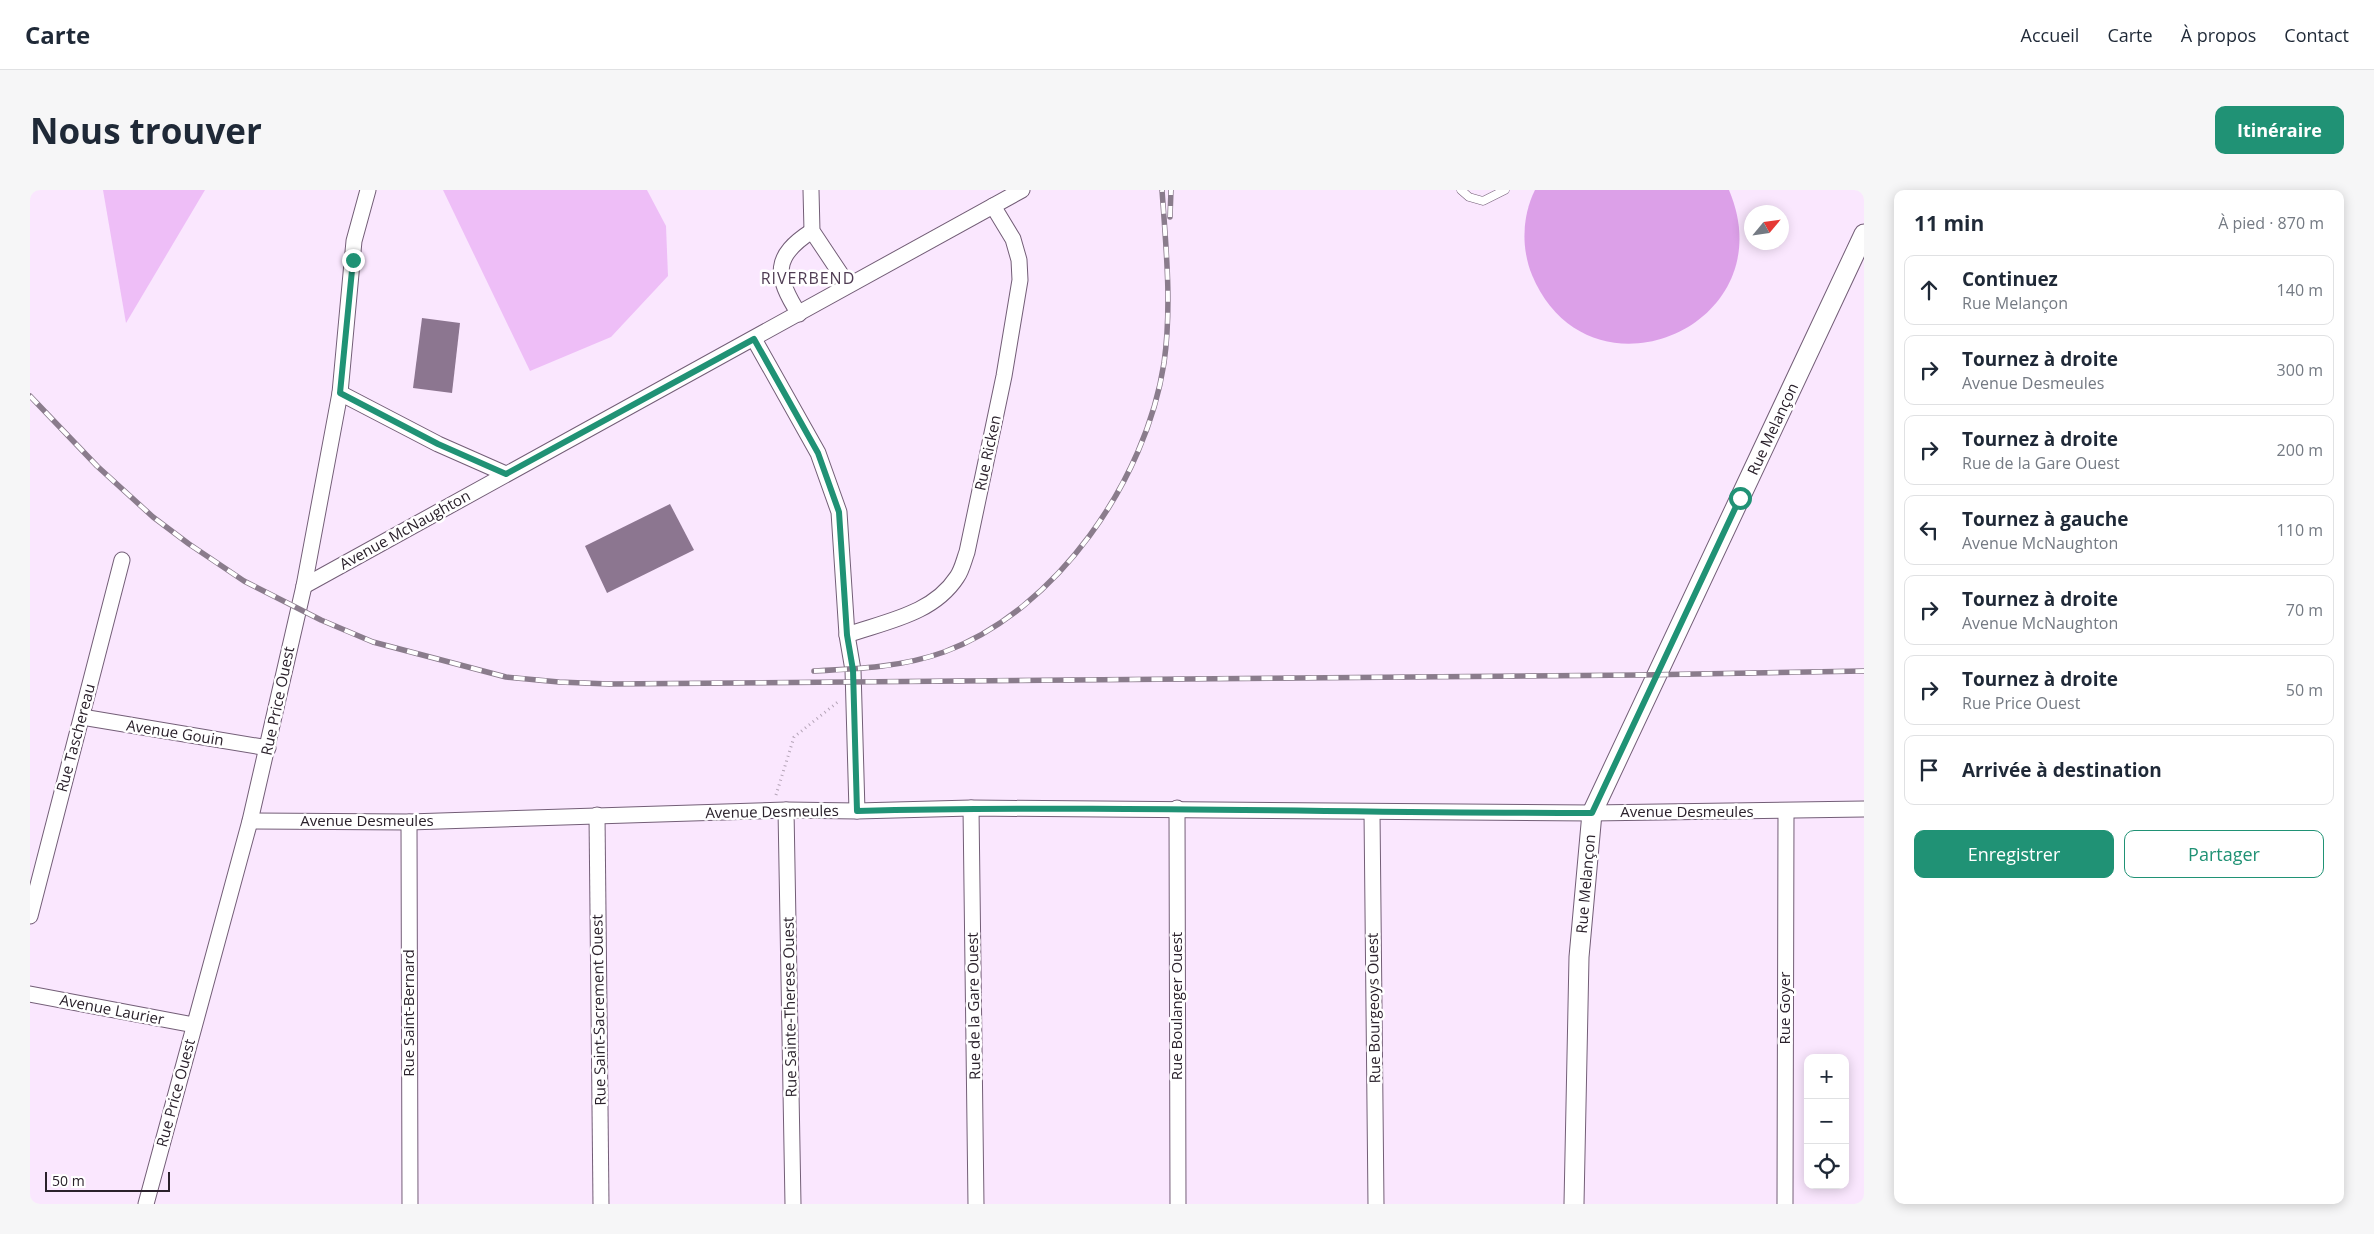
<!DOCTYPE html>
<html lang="fr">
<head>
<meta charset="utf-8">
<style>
	body { margin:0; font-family:"Open Sans",sans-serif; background:#f6f6f7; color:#1f2937 }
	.controls { position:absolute; right:15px; bottom:15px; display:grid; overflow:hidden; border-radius:10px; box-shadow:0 2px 12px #0003 }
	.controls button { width:45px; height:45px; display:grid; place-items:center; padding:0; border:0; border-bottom:1px solid #e0e1e3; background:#fff; color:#1f2937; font:25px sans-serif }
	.compass { position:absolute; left:1714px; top:15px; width:45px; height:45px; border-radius:50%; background:#fff; box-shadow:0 2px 12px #0003; rotate:61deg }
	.scale { position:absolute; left:15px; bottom:12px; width:125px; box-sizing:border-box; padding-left:5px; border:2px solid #2a212b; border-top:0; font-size:14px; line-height:18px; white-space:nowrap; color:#2a212b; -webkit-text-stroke:4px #fff; paint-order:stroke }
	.stop { position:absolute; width:15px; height:15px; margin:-11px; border:4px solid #209275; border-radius:50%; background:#fff }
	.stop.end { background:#209275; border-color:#fff; box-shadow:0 1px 5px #0008 }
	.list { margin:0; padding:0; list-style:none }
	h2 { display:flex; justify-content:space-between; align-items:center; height:65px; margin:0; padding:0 20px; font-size:21px }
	h2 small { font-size:16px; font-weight:400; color:#747a83 }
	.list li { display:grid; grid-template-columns:32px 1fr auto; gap:15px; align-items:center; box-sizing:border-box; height:70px; margin:0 10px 10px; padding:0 10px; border:1px solid #e0e1e3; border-radius:10px }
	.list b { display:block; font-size:19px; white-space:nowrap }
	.list p { margin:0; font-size:16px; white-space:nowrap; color:#747a83 }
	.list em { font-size:16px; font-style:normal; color:#747a83 }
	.actions { display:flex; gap:10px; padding:15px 20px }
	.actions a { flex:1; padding:11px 0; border:1px solid #209275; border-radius:10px; text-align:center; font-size:18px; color:#209275 }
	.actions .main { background:#209275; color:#fff }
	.icon { flex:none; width:28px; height:28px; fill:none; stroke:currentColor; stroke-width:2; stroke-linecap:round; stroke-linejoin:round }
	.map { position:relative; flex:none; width:1834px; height:1014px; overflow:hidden; border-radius:10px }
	header { display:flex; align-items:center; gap:30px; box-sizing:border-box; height:70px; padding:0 25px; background:#fff; border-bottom:1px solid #e0e1e3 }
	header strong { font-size:24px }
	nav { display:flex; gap:28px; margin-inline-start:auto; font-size:18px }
	.intro { display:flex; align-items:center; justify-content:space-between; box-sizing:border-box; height:120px; padding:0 30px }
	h1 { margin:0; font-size:35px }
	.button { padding:12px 22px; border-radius:10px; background:#209275; color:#fff; font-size:18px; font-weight:700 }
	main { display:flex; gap:30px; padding:0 30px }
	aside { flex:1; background:#fff; border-radius:10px; box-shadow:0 2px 12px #0003 }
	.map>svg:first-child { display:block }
	.green { fill:#eebef7 }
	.water { fill:#dca0e8 }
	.building { fill:#8c7690 }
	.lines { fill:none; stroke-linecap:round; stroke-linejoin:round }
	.service-casing { stroke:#735e77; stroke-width:9 }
	.minor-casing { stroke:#735e77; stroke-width:17 }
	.tertiary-casing { stroke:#735e77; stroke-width:21 }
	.path { stroke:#b4a4b7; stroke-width:3; stroke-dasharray:1 4; stroke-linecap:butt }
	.service { stroke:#fff; stroke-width:8 }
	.minor { stroke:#fff; stroke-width:15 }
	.tertiary { stroke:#fff; stroke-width:19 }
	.rail-casing { stroke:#8a7c8c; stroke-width:5.5 }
	.rail { stroke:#fff; stroke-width:4; stroke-dasharray:11; stroke-linecap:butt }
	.route { stroke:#209275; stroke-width:6 }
	.labels { text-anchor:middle; stroke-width:5; stroke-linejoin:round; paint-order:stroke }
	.street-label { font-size:15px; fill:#2a212b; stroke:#fff }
	.neighbourhood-label { font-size:16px; letter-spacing:1px; fill:#4f3c53; stroke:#fff }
</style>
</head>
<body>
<header>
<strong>Carte</strong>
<nav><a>Accueil</a><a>Carte</a><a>À propos</a><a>Contact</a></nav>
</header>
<div class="intro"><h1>Nous trouver</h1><a class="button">Itinéraire</a></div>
<main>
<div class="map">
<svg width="1834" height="1014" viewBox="0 0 1834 1014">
	<rect width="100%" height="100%" fill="#fae7fe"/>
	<!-- green -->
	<g class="green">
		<polygon points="73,0 175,0 96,133"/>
		<polygon points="413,0 617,0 636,36 638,86 581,147 500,181"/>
	</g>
	<!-- water -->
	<path class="water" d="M1505 0H1699C1757 137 1558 220 1502 85 1491 58 1492 26 1505 0Z"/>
	<!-- building -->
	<g class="building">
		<polygon points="392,128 430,133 422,203 383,198"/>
		<polygon points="640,314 664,360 577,403 555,356"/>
	</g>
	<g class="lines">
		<defs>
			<polyline id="service" points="1431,0 1439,7 1453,11 1475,0"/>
			<g id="minor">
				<polyline points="781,0 782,41 818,95"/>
				<path d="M769 124C744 85 743 66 782 41"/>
				<polyline points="724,149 788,263 809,322 817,445 823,480 827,621"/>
				<polyline points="310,203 408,254 476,284"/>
				<polyline points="274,396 992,0"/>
				<path d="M817 445C857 431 903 424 927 387 932 380 934 370 937 362L974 186 990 90 989 70 983 49 963 16"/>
				<polyline points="52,527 238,558"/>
				<polyline points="941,618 946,1014"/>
				<polyline points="1147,618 1148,1014"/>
				<polyline points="756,620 763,1014"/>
				<polyline points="1342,622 1346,1014"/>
				<polyline points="567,625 571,1014"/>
				<polyline points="220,631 379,632 756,620 827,621 941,618 1562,623 1834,619"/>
				<polyline points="379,632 380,1014"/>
				<polyline points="0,726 92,370"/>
				<polyline points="0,804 164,835"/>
				<polyline points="116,1014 220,631 274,396 310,203 324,51 338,0"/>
				<polyline points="1755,1014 1756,621"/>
			</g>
			<polyline id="tertiary" points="1544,1014 1549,767 1562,623 1834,44"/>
		</defs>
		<!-- service casing -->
		<use href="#service" class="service-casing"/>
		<!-- minor casing -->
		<use href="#minor" class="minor-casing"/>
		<!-- tertiary casing -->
		<use href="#tertiary" class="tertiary-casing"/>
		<!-- path -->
		<polyline class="path" points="746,605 764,547 809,511"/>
		<!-- service -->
		<use href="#service" class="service"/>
		<!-- minor -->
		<use href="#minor" class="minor"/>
		<!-- tertiary -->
		<use href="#tertiary" class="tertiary"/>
		<defs>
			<g id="rail">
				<polyline points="1140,27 1141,0"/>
				<polyline points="0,206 67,276 123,327 159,354 214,391 291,430 343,452 476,487 529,492 579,494 1610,485 1834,481"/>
				<path d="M784 481C827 479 873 477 914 462 1027 420 1116 290 1134 173 1142 116 1136 57 1132 0"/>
			</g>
		</defs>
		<!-- rail casing -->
		<use href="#rail" class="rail-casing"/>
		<!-- rail -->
		<use href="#rail" class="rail"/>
	</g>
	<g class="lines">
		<!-- route -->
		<path class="route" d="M323 70 310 203 408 254 476 284 724 149 788 263 809 322 817 445 823 480 827 621C1072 615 1317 623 1562 623L1710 308"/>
	</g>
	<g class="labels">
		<!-- street labels -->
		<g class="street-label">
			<text transform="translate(1743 239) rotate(-65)" y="5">Rue Melançon</text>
			<text transform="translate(958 263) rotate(-78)" y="5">Rue Ricken</text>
			<text transform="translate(375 340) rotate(-29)" y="5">Avenue McNaughton</text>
			<text transform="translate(248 511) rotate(-78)" y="5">Rue Price Ouest</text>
			<text transform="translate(145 543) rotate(9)" y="5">Avenue Gouin</text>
			<text transform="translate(46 548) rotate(-75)" y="5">Rue Taschereau</text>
			<text transform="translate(742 622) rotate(-1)" y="5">Avenue Desmeules</text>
			<text x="1657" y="627">Avenue Desmeules</text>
			<text x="337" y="636">Avenue Desmeules</text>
			<text transform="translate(1556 694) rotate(-85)" y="5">Rue Melançon</text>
			<text transform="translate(944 816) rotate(-91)" y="5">Rue de la Gare Ouest</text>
			<text transform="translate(1147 816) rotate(-90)" y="5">Rue Boulanger Ouest</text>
			<text transform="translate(760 817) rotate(-91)" y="5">Rue Sainte-Therese Ouest</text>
			<text transform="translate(1344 818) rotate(-91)" y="5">Rue Bourgeoys Ouest</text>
			<text transform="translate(1755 818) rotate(-90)" y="5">Rue Goyer</text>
			<text transform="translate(82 820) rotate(11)" y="5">Avenue Laurier</text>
			<text transform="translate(569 820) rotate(-91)" y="5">Rue Saint-Sacrement Ouest</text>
			<text transform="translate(379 823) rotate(-90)" y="5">Rue Saint-Bernard</text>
			<text transform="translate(146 903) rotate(-75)" y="5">Rue Price Ouest</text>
		</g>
		<!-- neighbourhood labels -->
		<g class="neighbourhood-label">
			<text x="778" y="94">RIVERBEND</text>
		</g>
	</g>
</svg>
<div class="controls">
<button>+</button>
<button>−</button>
<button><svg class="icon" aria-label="locate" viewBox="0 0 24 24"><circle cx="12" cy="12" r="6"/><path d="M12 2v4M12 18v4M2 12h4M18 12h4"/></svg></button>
</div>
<svg class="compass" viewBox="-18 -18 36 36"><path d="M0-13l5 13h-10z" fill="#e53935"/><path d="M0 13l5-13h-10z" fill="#747a83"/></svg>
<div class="scale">50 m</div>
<div class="stop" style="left:1710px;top:308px"></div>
<div class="stop end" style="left:323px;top:70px"></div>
</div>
<aside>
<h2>11 min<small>À pied · 870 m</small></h2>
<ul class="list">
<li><svg class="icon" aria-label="ahead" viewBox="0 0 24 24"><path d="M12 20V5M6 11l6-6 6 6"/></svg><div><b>Continuez</b><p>Rue Melançon</p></div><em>140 m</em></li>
<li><svg class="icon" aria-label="right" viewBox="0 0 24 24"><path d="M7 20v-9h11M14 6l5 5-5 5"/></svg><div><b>Tournez à droite</b><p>Avenue Desmeules</p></div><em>300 m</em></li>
<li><svg class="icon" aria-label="right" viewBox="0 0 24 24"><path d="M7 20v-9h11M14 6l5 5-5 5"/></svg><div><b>Tournez à droite</b><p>Rue de la Gare Ouest</p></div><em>200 m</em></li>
<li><svg class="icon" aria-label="left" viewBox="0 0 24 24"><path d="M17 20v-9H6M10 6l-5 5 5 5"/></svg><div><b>Tournez à gauche</b><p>Avenue McNaughton</p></div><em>110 m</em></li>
<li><svg class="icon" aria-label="right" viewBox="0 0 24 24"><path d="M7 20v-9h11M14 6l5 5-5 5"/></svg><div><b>Tournez à droite</b><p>Avenue McNaughton</p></div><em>70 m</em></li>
<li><svg class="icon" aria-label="right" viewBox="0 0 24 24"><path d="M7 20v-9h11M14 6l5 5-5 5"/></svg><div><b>Tournez à droite</b><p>Rue Price Ouest</p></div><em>50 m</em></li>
<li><svg class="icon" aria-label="arrive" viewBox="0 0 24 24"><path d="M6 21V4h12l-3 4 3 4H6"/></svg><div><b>Arrivée à destination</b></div></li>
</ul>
<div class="actions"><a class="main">Enregistrer</a><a>Partager</a></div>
</aside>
</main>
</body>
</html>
